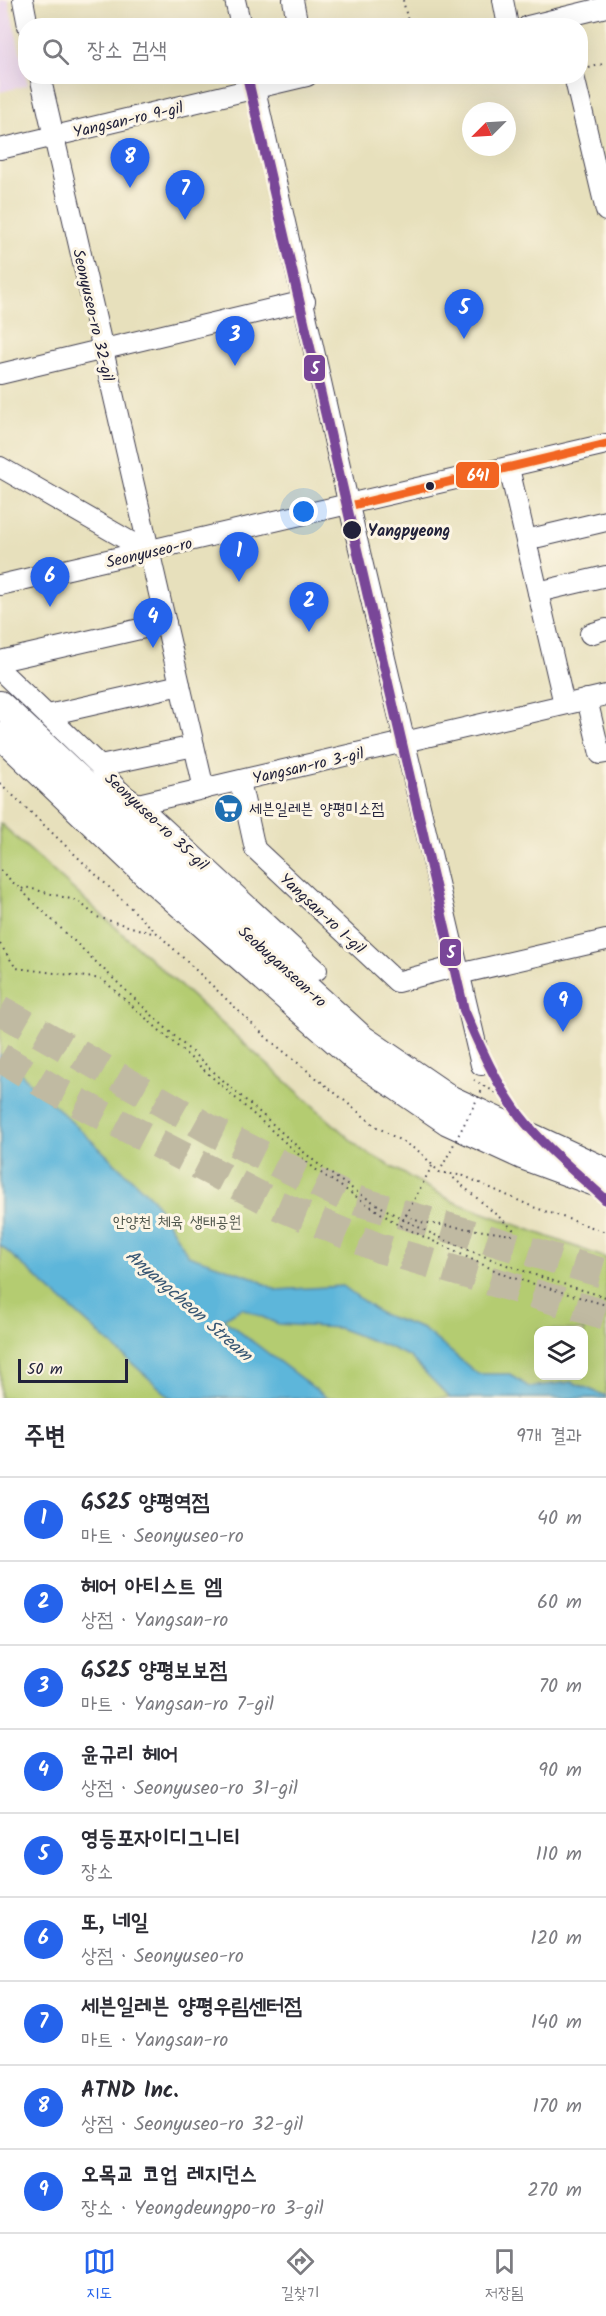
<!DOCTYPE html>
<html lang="ko">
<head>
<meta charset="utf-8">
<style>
	body { margin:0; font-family:Kalam,"Poor Story",sans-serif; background:#f7f7f7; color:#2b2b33 }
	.controls { position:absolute; right:18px; bottom:18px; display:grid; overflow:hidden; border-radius:12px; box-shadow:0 6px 24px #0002 }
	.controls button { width:54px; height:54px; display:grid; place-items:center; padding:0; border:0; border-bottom:2px solid #e1e1e2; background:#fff; color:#2b2b33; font:30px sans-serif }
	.compass { position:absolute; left:462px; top:102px; width:54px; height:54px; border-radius:50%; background:#fff; box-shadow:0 6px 24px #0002; rotate:246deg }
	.scale { position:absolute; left:18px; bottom:15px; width:110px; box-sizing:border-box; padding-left:6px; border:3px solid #22223b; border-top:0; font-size:16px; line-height:21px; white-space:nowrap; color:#22223b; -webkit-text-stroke:4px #fcf5e5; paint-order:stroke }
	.you { position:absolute; left:304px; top:512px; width:21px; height:21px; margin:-15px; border:4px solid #fff; border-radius:50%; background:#1a73e8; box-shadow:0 0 0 9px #1a73e833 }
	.badge { display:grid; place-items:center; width:39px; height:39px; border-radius:50%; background:#2563eb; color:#fff; font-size:20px; font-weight:700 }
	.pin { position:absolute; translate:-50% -50px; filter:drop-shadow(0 2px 3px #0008) }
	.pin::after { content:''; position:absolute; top:32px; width:21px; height:18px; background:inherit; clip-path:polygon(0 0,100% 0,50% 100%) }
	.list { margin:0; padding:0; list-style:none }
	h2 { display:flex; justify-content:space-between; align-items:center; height:78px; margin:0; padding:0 24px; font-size:26px }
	h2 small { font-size:20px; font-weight:400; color:#7c7c81 }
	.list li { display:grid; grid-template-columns:39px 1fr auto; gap:18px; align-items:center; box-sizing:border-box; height:84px; padding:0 24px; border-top:2px solid #e1e1e2 }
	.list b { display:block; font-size:22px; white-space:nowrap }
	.list p { margin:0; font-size:20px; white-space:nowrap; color:#7c7c81 }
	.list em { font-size:20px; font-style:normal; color:#7c7c81 }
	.icon { flex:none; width:33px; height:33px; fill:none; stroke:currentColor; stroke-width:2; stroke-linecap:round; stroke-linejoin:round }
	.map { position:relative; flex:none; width:606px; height:1398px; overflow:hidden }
	.search { position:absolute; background:#fff; box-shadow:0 6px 24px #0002; left:18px; right:18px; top:18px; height:66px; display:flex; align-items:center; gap:15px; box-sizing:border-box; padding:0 21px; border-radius:24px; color:#7c7c81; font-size:22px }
	.sheet { height:834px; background:#fff }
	nav { display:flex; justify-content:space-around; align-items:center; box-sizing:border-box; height:84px; border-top:2px solid #e1e1e2; background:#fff; font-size:16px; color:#7c7c81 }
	nav a { display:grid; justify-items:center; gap:3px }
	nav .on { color:#2563eb }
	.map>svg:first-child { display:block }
	.built { fill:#e8d2ee }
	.green { fill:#b4cc71; stroke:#6b7756; stroke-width:1.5; fill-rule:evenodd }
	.water { fill:#5db6da; stroke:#406c8a; stroke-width:1.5 }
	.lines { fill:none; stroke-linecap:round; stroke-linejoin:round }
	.highway-tunnel { stroke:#c0baa2; stroke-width:30; stroke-dasharray:30 15; stroke-linecap:butt }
	.minor-casing { stroke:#403e4e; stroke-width:22 }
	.major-casing { stroke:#403e4e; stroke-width:28 }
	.path { stroke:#403e4e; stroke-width:2; stroke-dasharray:1.5 4.5; stroke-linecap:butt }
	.minor { stroke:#fff; stroke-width:20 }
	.major { stroke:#fff; stroke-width:26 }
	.path-bridge { stroke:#403e4e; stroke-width:2; stroke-dasharray:1.5 4.5; stroke-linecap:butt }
	.bus-1-casing { stroke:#fcf5e5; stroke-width:14 }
	.bus-1 { stroke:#f26522; stroke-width:9 }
	.metro-1-casing { stroke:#fcf5e5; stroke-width:15 }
	.metro-1 { stroke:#794698; stroke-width:10 }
	.bus-dot { fill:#22223b; stroke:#fcf5e5; stroke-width:2 }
	.labels { text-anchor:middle; stroke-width:6; stroke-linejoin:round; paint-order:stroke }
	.street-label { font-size:16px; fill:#22223b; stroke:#fcf5e5 }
	.stop-label { font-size:16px; font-weight:bold; fill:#22223b; stroke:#fcf5e5; text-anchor:start }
	.poi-label { font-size:16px; fill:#22223b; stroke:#fcf5e5; text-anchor:start }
	.park-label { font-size:16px; fill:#4e554b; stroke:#fcf5e5 }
	.water-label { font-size:18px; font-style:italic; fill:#375673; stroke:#fcf5e5 }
	.line-badge { stroke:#fcf5e5; stroke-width:2 }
	.badge-label { font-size:16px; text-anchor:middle; font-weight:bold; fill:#fff }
</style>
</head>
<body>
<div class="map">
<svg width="606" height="1398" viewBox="0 0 606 1398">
	<rect width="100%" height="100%" fill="#fcf5e5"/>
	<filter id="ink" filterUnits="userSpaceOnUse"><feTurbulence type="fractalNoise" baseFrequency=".0167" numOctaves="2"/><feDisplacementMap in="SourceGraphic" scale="12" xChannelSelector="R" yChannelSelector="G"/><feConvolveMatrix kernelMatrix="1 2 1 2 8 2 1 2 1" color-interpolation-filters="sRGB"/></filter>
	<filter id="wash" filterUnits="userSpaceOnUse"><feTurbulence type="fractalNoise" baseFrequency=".008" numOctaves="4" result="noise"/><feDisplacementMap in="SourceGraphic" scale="24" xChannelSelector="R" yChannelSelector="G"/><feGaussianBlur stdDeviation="1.35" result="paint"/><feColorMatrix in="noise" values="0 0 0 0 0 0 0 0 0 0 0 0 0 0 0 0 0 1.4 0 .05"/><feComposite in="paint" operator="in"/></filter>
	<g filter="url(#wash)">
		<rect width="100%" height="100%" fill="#e7e0bc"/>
		<!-- built -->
		<polygon class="built" points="0,0 8,0 28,85 0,92"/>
		<!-- green -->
		<path class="green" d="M0 823 362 1150 454 1202 606 1258V1398H0ZM538 1330H584V1376H538Z"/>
		<!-- water -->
		<polygon class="water" points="0,1054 153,1199 188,1255 252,1277 276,1290 343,1286 381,1314 423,1329 478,1374 510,1374 529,1387 572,1382 606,1396 606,1398 450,1398 410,1357 389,1347 338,1328 278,1324 242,1308 223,1319 327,1398 171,1398 0,1245"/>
	</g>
	<g filter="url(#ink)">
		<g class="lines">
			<!-- highway-tunnel -->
			<g class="highway-tunnel">
				<polyline points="0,1010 213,1131 348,1198 606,1274"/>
				<polyline points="0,1057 56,1091 275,1204 379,1248 606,1315"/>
			</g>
			<defs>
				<g id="minor">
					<polyline points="23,0 28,26"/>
					<polyline points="235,0 241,26"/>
					<polyline points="293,0 298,26"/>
					<polyline points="503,0 508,26"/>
					<polyline points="528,26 606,7"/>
					<polyline points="40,76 204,789"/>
					<polyline points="252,76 349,506 481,1065"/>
					<polyline points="574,76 606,211"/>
					<polyline points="0,149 307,76"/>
					<polyline points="0,374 305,301"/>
					<polyline points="0,467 150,553"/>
					<polyline points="509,468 564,704"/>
					<polyline points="526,540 606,521"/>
					<polyline points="0,585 606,444"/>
					<polyline points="538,592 606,576"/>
					<polyline points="590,634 606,629"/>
					<polyline points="0,661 166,623"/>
					<path d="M0 670 100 766C108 781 124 797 138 804L317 970"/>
					<polyline points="587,699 600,754 606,753"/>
					<polyline points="48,715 180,685"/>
					<polyline points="100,766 194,746"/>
					<polyline points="240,781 255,849 397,982 457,966"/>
					<polyline points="138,804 606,695"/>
					<polyline points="459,974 606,940"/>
				</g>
				<g id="major">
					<polyline points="0,704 164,858 362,1038 451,1099 606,1171"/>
					<polyline points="0,735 150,878 356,1059 448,1122 522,1156 598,1184"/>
				</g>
			</defs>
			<!-- minor casing -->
			<use href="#minor" class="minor-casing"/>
			<!-- major casing -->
			<use href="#major" class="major-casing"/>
			<!-- path -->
			<g class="path">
				<polyline points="403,0 409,26"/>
				<polyline points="589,68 606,63"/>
				<polyline points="0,783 267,1038 377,1127 420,1152 439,1172 464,1176 533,1207 606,1232"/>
				<path d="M0 870C85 951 169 1034 258 1111 282 1132 305 1155 330 1173 412 1234 509 1269 606 1297"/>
				<polyline points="22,889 25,887 78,901 97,917 155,934"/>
				<polyline points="0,944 16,968 102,979 315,1169 397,1224 507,1276 606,1305"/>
				<polyline points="484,1086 502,1096"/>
				<polyline points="406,1215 432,1166"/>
				<polyline points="400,1226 406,1215 420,1222 512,1235 513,1229 450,1175"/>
			</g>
			<!-- minor -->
			<use href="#minor" class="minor"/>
			<!-- major -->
			<use href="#major" class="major"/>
			<!-- path-bridge -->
			<polyline class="path-bridge" points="442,1167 484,1086 474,1080"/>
			<defs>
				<polyline id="bus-1" points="349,506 606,444"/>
			</defs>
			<!-- bus-1 casing -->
			<use href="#bus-1" class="bus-1-casing"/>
			<!-- bus-1 -->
			<use href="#bus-1" class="bus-1"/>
			<defs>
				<path id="metro-1" d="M247 76 464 1010C480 1047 496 1084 520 1116 545 1148 577 1173 606 1200"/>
			</defs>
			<!-- metro-1 casing -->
			<use href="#metro-1" class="metro-1-casing"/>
			<!-- metro-1 -->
			<use href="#metro-1" class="metro-1"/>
		</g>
	</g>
	<!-- icons -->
	<defs>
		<symbol id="supermarket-disc" viewBox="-11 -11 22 22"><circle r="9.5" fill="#1f6fb2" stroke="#fcf5e5"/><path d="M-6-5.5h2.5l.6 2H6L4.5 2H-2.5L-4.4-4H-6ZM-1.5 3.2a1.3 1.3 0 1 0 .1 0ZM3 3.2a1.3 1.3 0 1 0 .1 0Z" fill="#fff"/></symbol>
	</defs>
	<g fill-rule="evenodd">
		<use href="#supermarket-disc" x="212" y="792" width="33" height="33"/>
	</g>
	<!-- markers -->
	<g class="bus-dot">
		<circle cx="430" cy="486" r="5"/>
		<circle cx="352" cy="530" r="10"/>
	</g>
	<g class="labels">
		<!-- street labels -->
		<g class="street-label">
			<text transform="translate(128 119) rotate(-13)" y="6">Yangsan-ro 9-gil</text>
			<text transform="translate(94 315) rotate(77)" y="6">Seonyuseo-ro 32-gil</text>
			<text transform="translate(149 552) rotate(-13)" y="6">Seonyuseo-ro</text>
			<text transform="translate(308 765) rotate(-13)" y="6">Yangsan-ro 3-gil</text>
			<text transform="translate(157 821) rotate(43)" y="6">Seonyuseo-ro 35-gil</text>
			<text transform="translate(323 913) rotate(43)" y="6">Yangsan-ro 1-gil</text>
			<text transform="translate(283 966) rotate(42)" y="6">Seobuganseon-ro</text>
		</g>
		<!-- stop labels -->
		<g class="stop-label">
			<text x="368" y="536">Yangpyeong</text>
		</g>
		<!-- poi labels -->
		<g class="poi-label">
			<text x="249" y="814">세븐일레븐 양평미소점</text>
		</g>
		<!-- park labels -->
		<g class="park-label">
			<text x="177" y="1227">안양천 체육 생태공원</text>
		</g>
		<!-- water labels -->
		<g class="water-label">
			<text transform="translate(189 1305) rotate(41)" y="6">Anyangcheon Stream</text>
		</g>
	</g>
	<g class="line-badge">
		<rect x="303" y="354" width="23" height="28" rx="6" fill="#794698"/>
		<rect x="455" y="461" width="45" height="28" rx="6" fill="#f26522"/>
		<rect x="439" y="938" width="23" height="29" rx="6" fill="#794698"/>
	</g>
	<g class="badge-label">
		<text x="315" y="374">5</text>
		<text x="478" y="481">641</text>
		<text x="451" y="958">5</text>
	</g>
</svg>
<div class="controls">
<button><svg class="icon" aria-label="layers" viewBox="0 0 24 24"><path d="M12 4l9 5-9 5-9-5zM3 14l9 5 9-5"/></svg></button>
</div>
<svg class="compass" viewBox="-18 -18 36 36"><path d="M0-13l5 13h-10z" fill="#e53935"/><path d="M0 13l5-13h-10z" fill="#7c7c81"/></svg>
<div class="scale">50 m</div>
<div class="you"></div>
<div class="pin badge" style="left:239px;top:582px">1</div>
<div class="pin badge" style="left:309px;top:632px">2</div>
<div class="pin badge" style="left:235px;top:366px">3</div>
<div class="pin badge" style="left:153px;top:648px">4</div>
<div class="pin badge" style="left:464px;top:339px">5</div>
<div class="pin badge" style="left:50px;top:607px">6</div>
<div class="pin badge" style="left:185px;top:220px">7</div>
<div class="pin badge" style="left:130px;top:188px">8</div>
<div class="pin badge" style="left:563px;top:1032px">9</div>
<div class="search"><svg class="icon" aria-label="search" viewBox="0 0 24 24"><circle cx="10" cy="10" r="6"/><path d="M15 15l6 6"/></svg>장소 검색</div>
</div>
<section class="sheet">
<h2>주변<small>9개 결과</small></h2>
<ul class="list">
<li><span class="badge">1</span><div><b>GS25 양평역점</b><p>마트 · Seonyuseo-ro</p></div><em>40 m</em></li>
<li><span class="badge">2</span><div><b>헤어 아티스트 엠</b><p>상점 · Yangsan-ro</p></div><em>60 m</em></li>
<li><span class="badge">3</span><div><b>GS25 양평보보점</b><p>마트 · Yangsan-ro 7-gil</p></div><em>70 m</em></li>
<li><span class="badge">4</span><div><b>윤규리 헤어</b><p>상점 · Seonyuseo-ro 31-gil</p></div><em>90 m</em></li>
<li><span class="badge">5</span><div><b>영등포자이디그니티</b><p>장소</p></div><em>110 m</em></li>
<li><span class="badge">6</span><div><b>또, 네일</b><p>상점 · Seonyuseo-ro</p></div><em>120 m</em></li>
<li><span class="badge">7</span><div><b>세븐일레븐 양평우림센터점</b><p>마트 · Yangsan-ro</p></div><em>140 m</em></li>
<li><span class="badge">8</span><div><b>ATND Inc.</b><p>상점 · Seonyuseo-ro 32-gil</p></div><em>170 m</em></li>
<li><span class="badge">9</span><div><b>오목교 코업 레지던스</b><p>장소 · Yeongdeungpo-ro 3-gil</p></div><em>270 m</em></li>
</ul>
</section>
<nav>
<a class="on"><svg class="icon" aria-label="map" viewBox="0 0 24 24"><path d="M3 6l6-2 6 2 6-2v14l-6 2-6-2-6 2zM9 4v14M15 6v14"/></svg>지도</a>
<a><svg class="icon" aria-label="directions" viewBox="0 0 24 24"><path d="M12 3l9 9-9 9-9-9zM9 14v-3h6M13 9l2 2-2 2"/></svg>길찾기</a>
<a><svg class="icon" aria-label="saved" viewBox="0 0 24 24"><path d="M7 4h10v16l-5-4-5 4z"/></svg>저장됨</a>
</nav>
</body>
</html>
